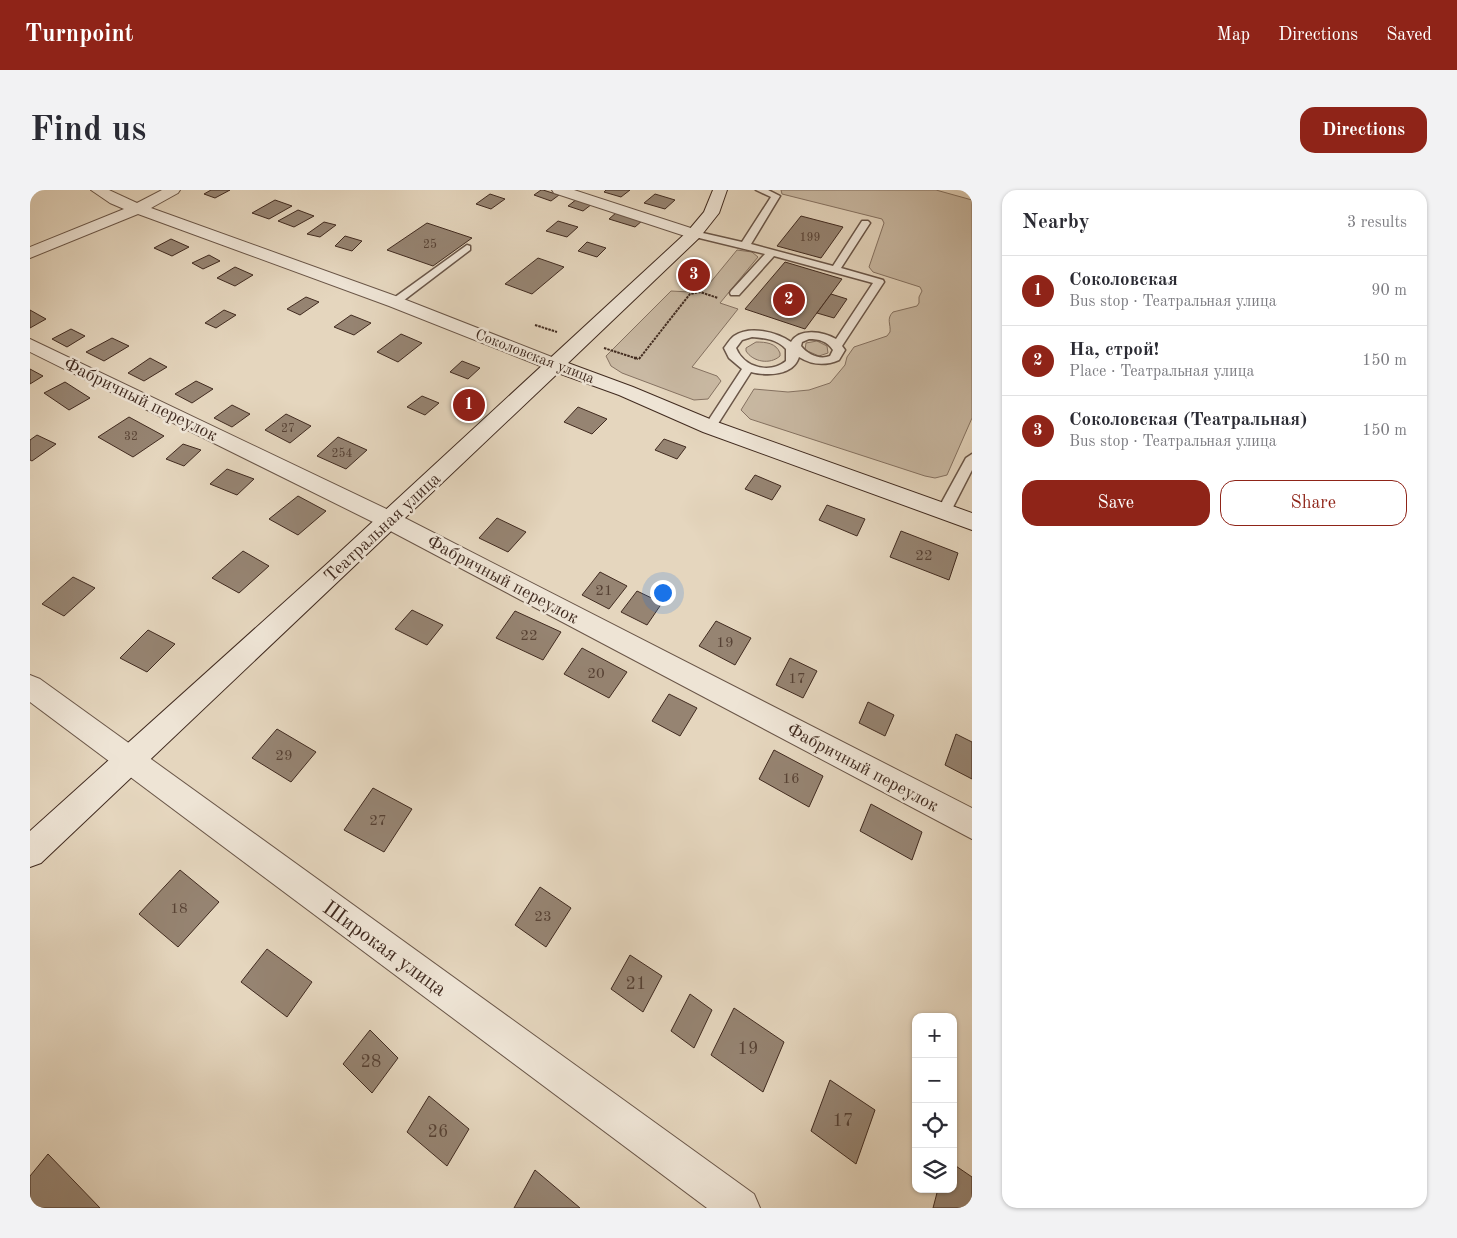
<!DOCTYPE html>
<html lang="en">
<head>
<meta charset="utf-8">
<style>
	body { margin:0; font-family:"Old Standard TT",serif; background:#f2f2f3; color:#2b2b33 }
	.controls { position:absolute; right:15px; bottom:15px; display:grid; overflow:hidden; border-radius:10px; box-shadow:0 1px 4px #0004 }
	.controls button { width:45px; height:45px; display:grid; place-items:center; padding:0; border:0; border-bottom:1px solid #e1e1e2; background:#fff; color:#2b2b33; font:25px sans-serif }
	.you { position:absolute; left:632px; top:402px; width:18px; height:18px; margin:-12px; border:4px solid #fff; border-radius:50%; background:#1a73e8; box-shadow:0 0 0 8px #1a73e833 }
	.badge { display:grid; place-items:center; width:32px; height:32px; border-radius:50%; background:#8f2418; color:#fff; font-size:16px; font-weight:700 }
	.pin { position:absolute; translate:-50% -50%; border:2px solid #fff; box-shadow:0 1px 5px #0006 }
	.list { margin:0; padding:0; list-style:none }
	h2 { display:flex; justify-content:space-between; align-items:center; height:65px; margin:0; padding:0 20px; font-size:21px }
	h2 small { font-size:16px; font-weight:400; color:#7c7c81 }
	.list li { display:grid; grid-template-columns:32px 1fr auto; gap:15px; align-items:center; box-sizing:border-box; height:70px; padding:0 20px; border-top:1px solid #e1e1e2 }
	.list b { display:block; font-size:19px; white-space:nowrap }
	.list p { margin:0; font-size:16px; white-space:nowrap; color:#7c7c81 }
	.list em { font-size:16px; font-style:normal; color:#7c7c81 }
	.actions { display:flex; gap:10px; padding:15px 20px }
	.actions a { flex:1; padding:11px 0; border:1px solid #8f2418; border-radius:15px; text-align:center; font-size:18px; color:#8f2418 }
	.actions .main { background:#8f2418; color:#fff }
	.icon { flex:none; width:28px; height:28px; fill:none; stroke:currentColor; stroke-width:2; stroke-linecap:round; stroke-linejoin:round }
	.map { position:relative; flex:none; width:942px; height:1018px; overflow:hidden; border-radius:15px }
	header { display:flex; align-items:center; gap:30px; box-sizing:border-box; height:70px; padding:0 25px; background:#8f2418; color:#fff }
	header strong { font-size:24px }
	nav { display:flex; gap:28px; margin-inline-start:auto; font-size:18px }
	.intro { display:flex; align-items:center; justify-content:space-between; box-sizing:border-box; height:120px; padding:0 30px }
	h1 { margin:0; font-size:35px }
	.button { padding:12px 22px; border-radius:15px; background:#8f2418; color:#fff; font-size:18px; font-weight:700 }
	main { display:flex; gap:30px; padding:0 30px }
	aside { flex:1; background:#fff; border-radius:15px; box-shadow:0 1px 4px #0004 }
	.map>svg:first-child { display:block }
	.green { fill:#c9b9a3; stroke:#857262 }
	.building { fill:#968472; stroke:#412b20 }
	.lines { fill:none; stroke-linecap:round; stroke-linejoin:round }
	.lane-casing { stroke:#6a5648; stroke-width:3 }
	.street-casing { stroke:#6a5648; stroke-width:2 }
	.secondary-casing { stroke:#412b20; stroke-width:2 }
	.path-far1 { stroke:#412b20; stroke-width:2; stroke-dasharray:2.5 1; stroke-linecap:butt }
	.path { stroke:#412b20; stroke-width:2.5; stroke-dasharray:3 2; stroke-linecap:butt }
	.lane { fill:#eee4d5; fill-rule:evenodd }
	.street { fill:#eee4d5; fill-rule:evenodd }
	.secondary { fill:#eee4d5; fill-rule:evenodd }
	.labels { text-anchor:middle; stroke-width:5; stroke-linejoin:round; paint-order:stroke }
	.far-number-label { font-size:12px; fill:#564134 }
	.far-street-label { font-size:15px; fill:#412b20; stroke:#eee4d5 }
	.number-label { font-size:15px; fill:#564134 }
	.street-label { font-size:18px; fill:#412b20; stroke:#eee4d5 }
	.near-number-label { font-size:18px; fill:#564134 }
	.near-street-label { font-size:21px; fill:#412b20; stroke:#eee4d5 }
</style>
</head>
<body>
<header>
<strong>Turnpoint</strong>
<nav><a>Map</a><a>Directions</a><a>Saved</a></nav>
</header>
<div class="intro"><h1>Find us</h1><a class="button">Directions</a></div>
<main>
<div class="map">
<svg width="942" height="1018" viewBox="0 0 942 1018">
	<rect width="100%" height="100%" fill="#e5d6be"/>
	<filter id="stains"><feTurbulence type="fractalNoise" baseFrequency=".004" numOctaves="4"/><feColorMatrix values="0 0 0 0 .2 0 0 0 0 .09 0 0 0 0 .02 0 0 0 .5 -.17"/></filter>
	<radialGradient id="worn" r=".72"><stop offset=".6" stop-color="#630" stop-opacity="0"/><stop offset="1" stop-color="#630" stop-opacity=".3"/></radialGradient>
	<!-- green -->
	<g class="green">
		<path d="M751 0H906L942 10V228L917 285 905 288 895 286 720 229 711 220 724 199 758 202 779 200 800 193 815 175 817 167 824 157 857 146 860 142C861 134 856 129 863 122L887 116 889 113V107L892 101 890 97 843 82 839 77 854 33 852 29 752 4Z"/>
		<polygon points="707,60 722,62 728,67 690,113 708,119 662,177 687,186 691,191 678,209 664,210 592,183 581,176 576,166 641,101 660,102 675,99"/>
		<polygon points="787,151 797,156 798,163 789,166 775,160 776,153"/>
		<path d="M726 152C736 152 746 153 750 163V166C740 175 723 172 716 161V158Z"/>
	</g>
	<!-- building -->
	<g class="building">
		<polygon points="181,0 200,0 185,8 174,4"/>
		<polygon points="511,0 513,0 529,5 521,11 504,5"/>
		<polygon points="576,0 600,0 591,7 574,2"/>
		<polygon points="460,4 475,9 461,19 446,14"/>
		<polygon points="625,4 645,10 635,19 614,13"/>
		<polygon points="547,9 562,14 553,21 538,16"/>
		<polygon points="245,10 262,16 239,29 222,23"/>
		<polygon points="268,20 284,26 264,37 248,31"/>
		<polygon points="587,22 613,30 605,37 579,29"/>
		<polygon points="771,26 813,37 791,68 747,56"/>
		<polygon points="528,31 548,37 537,47 516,41"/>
		<polygon points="294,32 306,35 290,47 277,44"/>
		<polygon points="397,33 442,48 403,76 357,60"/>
		<polygon points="315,46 332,51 322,61 305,56"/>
		<polygon points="141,49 159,57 142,66 124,58"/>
		<polygon points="557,52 576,58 567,67 548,61"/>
		<polygon points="179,65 190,71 173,79 162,73"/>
		<polygon points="508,68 534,77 502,104 475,94"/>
		<polygon points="755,72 812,89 775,139 715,119"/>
		<polygon points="205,77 223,85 205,96 187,88"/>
		<polygon points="656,87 667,90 662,96 651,93"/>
		<polygon points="801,104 817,109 804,128 787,123"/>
		<polygon points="276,107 289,112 270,125 257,119"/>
		<polygon points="0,120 16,129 0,138"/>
		<polygon points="194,120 206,125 186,138 175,133"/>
		<polygon points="321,125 341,133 324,145 304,137"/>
		<polygon points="41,139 55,146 37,157 22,149"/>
		<polygon points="371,144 392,153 368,172 347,162"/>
		<polygon points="82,148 99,156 74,171 56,162"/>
		<polygon points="120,168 137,177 114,191 98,183"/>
		<polygon points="432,171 450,178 438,189 420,182"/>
		<polygon points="0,179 13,186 0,194"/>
		<polygon points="166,191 183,199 162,213 145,204"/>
		<polygon points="35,192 60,208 39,220 14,203"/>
		<polygon points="392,206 409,213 395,225 377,217"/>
		<polygon points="202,215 220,224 202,237 184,228"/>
		<polygon points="548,217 577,229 562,244 534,232"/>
		<polygon points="256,224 281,236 260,253 235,240"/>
		<polygon points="99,227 134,246 103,267 68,247"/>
		<polygon points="7,245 26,254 2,271 0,270 0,250"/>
		<polygon points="308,247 337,260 316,279 287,266"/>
		<polygon points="634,249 656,257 647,269 625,260"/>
		<polygon points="153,254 171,260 154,276 136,269"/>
		<polygon points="197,279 224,289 207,305 180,294"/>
		<polygon points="725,285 751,296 742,310 715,299"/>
		<polygon points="268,306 296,321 268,345 239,329"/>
		<polygon points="797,315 835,329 827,346 789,330"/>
		<polygon points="467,328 496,342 478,362 449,348"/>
		<polygon points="871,341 928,363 919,390 860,367"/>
		<polygon points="213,361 239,376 209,403 182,388"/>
		<polygon points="570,382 597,396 579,419 552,405"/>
		<polygon points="43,387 65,398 34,426 12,414"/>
		<polygon points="607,401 632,413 617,435 591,422"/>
		<polygon points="382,420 413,435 397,455 365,439"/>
		<polygon points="485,421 531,442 513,470 466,448"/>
		<polygon points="686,431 721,448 705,475 669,456"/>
		<polygon points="118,440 145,454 117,482 90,468"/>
		<polygon points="552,458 597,482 579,508 534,484"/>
		<polygon points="760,468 787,481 773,508 746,495"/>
		<polygon points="639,504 667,518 650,546 622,531"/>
		<polygon points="838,512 864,525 855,546 829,533"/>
		<polygon points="247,539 286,562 261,592 222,568"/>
		<polygon points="926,544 942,552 942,589 915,575"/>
		<polygon points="744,560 793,586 779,617 729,589"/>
		<polygon points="343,598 382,619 354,662 314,640"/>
		<polygon points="841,614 892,642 882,670 830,641"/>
		<polygon points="150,680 189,712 148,757 109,724"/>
		<polygon points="510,697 541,718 516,757 485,735"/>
		<polygon points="237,759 282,792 257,827 211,792"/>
		<polygon points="600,765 632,786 613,822 581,799"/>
		<polygon points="660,804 682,820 664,858 641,841"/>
		<polygon points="704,818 754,852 733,902 681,865"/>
		<polygon points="340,840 368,868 342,903 313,874"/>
		<polygon points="800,890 845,920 826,974 781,941"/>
		<polygon points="399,906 439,939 417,976 377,942"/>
		<polygon points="18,964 70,1018 0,1018 0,986"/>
		<polygon points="923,974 942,987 942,1018 903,1018 908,999 923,999"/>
		<polygon points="505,980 550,1018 484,1018"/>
	</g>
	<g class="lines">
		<defs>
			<g id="lane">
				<path d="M726 0H738L750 6 721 54 803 76 832 31H838L840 33 811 78 853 90 854 92 812 156 815 160 809 170C795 176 782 175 769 167 763 186 737 186 721 182L684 240 680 241 674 237 712 179 699 168 694 158C697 154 701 148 704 146 720 135 747 142 761 152 770 137 794 142 806 149L843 93 744 66 709 105H701L700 103 701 101 735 64 661 46 659 44 664 41 712 52 741 7ZM722 147C734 148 747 149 756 159V171C740 184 714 178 706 158L712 150ZM779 149C789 149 797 151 803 160L800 166C790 170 778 165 771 156L772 152Z"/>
				<polygon points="437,55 440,56 440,60 369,114 361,114 360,112 361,110"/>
				<polygon points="942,264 942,280 921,321 919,324 909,324 907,321 936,268"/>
			</g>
			<g id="street">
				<polygon points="61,0 79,0 107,13 132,0 150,0 148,3 121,18 371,108 532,171 535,175 532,179 525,181 518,179 359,116 108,24 0,68 0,57 94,19 80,13"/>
				<polygon points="522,0 544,0 670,41 672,44 670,47 658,47 524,3"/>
				<polygon points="0,149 367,324 942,618 942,649 351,336 0,162"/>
				<polygon points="0,485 10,489 724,1004 730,1018 677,1018 0,512"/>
			</g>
			<polygon id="secondary" points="683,0 697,0 689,23 670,47 538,173 603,197 687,232 942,323 942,340 673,242 589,205 528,183 11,673 0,677 0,641 299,372 658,41 674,22"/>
		</defs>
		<!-- lane casing -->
		<use href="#lane" class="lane-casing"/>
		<!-- street casing -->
		<use href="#street" class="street-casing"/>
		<!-- secondary casing -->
		<use href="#secondary" class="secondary-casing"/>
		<!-- path-far1 -->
		<g class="path-far1">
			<polyline points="505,135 527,142"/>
			<polyline points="574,158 608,169"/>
			<polyline points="609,169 660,104 670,102 688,108"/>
		</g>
		<!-- path -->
		<polyline class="path" points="604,168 610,168"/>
		<!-- lane -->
		<use href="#lane" class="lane"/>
		<!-- street -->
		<use href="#street" class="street"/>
		<!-- secondary -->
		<use href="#secondary" class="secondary"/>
	</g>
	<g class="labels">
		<!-- far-number labels -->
		<g class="far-number-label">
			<text x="780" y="51">199</text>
			<text x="400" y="58">25</text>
			<text x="258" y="242">27</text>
			<text x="101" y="250">32</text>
			<text x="312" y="267">254</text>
		</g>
		<!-- far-street labels -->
		<g class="far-street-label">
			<text transform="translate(505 166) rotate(21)" y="5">Соколовская улица</text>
		</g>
		<!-- number labels -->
		<g class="number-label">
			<text x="894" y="370">22</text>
			<text x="574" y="405">21</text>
			<text x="499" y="450">22</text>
			<text x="695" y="457">19</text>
			<text x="566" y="488">20</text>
			<text x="767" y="493">17</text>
			<text x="254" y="570">29</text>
			<text x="761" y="593">16</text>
			<text x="348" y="635">27</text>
			<text x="149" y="723">18</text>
			<text x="513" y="731">23</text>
		</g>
		<!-- street labels -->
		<g class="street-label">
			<text transform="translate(111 209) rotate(26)" y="6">Фабричный переулок</text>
			<text transform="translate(352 337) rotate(-43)" y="6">Театральная улица</text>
			<text transform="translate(473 389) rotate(28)" y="6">Фабричный переулок</text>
			<text transform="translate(833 577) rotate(28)" y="6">Фабричный переулок</text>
		</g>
		<!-- near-number labels -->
		<g class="near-number-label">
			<text x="606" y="799">21</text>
			<text x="718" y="864">19</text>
			<text x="341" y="877">28</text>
			<text x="813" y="936">17</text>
			<text x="408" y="947">26</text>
		</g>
		<!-- near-street labels -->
		<g class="near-street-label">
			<text transform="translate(355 758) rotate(36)" y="7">Широкая улица</text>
		</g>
	</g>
	<rect width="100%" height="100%" filter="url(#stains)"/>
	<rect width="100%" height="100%" fill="url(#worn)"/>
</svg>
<div class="controls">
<button>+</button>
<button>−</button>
<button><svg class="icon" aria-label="locate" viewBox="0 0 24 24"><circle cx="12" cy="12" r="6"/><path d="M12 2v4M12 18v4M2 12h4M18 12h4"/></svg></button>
<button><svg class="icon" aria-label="layers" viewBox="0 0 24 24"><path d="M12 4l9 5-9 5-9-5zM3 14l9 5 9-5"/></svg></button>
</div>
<div class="you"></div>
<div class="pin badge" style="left:439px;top:215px">1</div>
<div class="pin badge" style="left:759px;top:110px">2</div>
<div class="pin badge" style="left:664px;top:85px">3</div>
</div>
<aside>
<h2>Nearby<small>3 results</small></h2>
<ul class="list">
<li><span class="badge">1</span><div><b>Соколовская</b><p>Bus stop · Театральная улица</p></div><em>90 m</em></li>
<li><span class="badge">2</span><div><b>На, строй!</b><p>Place · Театральная улица</p></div><em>150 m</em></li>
<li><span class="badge">3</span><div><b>Соколовская (Театральная)</b><p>Bus stop · Театральная улица</p></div><em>150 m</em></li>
</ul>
<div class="actions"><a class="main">Save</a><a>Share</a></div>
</aside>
</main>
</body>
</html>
